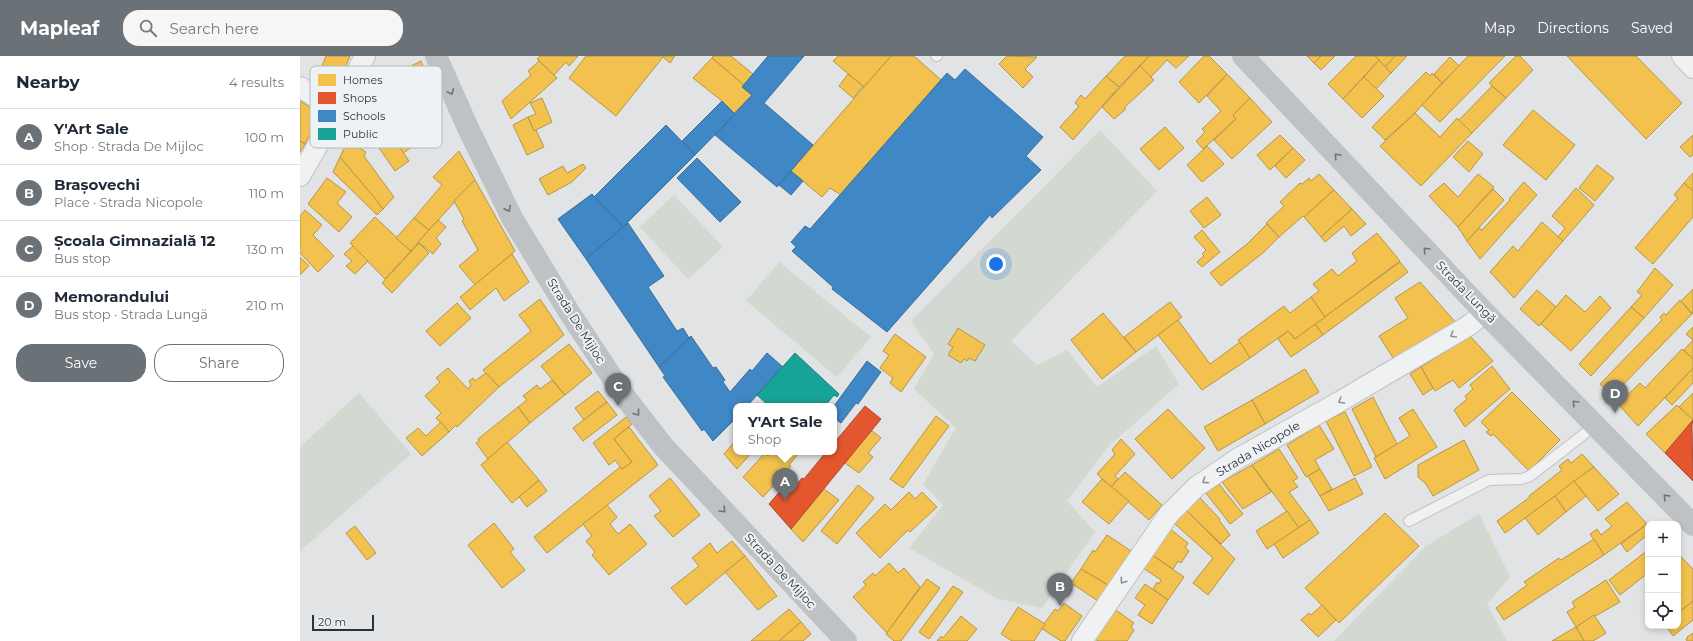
<!DOCTYPE html>
<html lang="en">
<head>
<meta charset="utf-8">
<style>
	body { margin:0; font-family:Montserrat,sans-serif; background:#f6f6f7; color:#1f2937 }
	.controls { position:absolute; right:12px; bottom:12px; display:grid; overflow:hidden; border-radius:8px; box-shadow:0 2px 6px #0003 }
	.controls button { width:36px; height:36px; display:grid; place-items:center; padding:0; border:0; border-bottom:1px solid #e0e1e3; background:#fff; color:#1f2937; font:20px sans-serif }
	.scale { position:absolute; left:12px; bottom:10px; width:62px; box-sizing:border-box; padding-left:4px; border:2px solid #2a333c; border-top:0; font-size:11px; line-height:14px; white-space:nowrap; color:#2a333c; -webkit-text-stroke:3px #eef2f4; paint-order:stroke }
	.you { position:absolute; left:696px; top:208px; width:14px; height:14px; margin:-10px; border:3px solid #fff; border-radius:50%; background:#1a73e8; box-shadow:0 0 0 6px #1a73e833 }
	.badge { display:grid; place-items:center; width:26px; height:26px; border-radius:50%; background:#6a7177; color:#fff; font-size:13px; font-weight:700 }
	.pin { position:absolute; translate:-50% -33px; filter:drop-shadow(0 1px 2px #0008) }
	.pin::after { content:''; position:absolute; top:21px; width:14px; height:12px; background:inherit; clip-path:polygon(0 0,100% 0,50% 100%) }
	.popup { position:absolute; left:433px; top:347px; width:104px; height:52px; box-sizing:border-box; display:grid; place-content:center; border-radius:8px; background:#fff; filter:drop-shadow(0 1px 3px #0005); font-size:13px; white-space:nowrap; color:#747a83 }
	.popup b { font-size:15px; color:#1f2937 }
	.popup::after { content:''; position:absolute; left:50%; top:100%; margin-left:-8px; border:8px solid transparent; border-top-color:#fff }
	.list { margin:0; padding:0; list-style:none }
	h2 { display:flex; justify-content:space-between; align-items:center; height:52px; margin:0; padding:0 16px; font-size:17px }
	h2 small { font-size:13px; font-weight:400; color:#747a83 }
	.list li { display:grid; grid-template-columns:26px 1fr auto; gap:12px; align-items:center; box-sizing:border-box; height:56px; padding:0 16px; border-top:1px solid #e0e1e3 }
	.list b { display:block; font-size:15px; white-space:nowrap }
	.list p { margin:0; font-size:13px; white-space:nowrap; color:#747a83 }
	.list em { font-size:13px; font-style:normal; color:#747a83 }
	.actions { display:flex; gap:8px; padding:12px 16px }
	.actions a { flex:1; padding:9px 0; border:1px solid #6a7177; border-radius:16px; text-align:center; font-size:14px; color:#6a7177 }
	.actions .main { background:#6a7177; color:#fff }
	.icon { flex:none; width:22px; height:22px; fill:none; stroke:currentColor; stroke-width:2; stroke-linecap:round; stroke-linejoin:round }
	.map { position:relative; flex:none; width:1393px; height:585px; overflow:hidden }
	header { display:flex; align-items:center; gap:24px; box-sizing:border-box; height:56px; padding:0 20px; background:#6a7177; color:#fff }
	header strong { font-size:19px }
	nav { display:flex; gap:22px; margin-inline-start:auto; font-size:14px }
	.search { width:280px; height:36px; background:#f6f6f7; display:flex; align-items:center; gap:10px; box-sizing:border-box; padding:0 14px; border-radius:16px; color:#747a83; font-size:15px }
	main { display:flex }
	aside { flex:1; background:#fff }
	.map>svg:first-child { display:block }
	.green { fill:#d3d8d1 }
	.homes { fill:#f2c14e; stroke:#b69649 }
	.shops { fill:#e4572e; stroke:#ac4c32 }
	.schools { fill:#3f88c5; stroke:#396e9c }
	.public { fill:#17a398; stroke:#1d817c }
	.lines { fill:none; stroke-linecap:round; stroke-linejoin:round }
	.service-casing { stroke:#bfc1c3; stroke-width:12 }
	.minor-casing { stroke:#bfc1c3; stroke-width:22 }
	.service { stroke:#eff1f2; stroke-width:10 }
	.minor { stroke:#eff1f2; stroke-width:20 }
	.secondary { stroke:#bfc2c4; stroke-width:22 }
	.oneway { stroke:#6d7379 }
	.oneway2 { stroke:#8c9297 }
	.labels { text-anchor:middle; stroke-width:4; stroke-linejoin:round; paint-order:stroke }
	.street-label { font-size:12px; fill:#2a333c; stroke:#eef2f4 }
	.key { fill:#eef2f4; stroke:#b3b9bd; stroke-width:1 }
	.key-label { font-size:11px; fill:#2a333c }
</style>
</head>
<body>
<header>
<strong>Mapleaf</strong>
<div class="search"><svg class="icon" aria-label="search" viewBox="0 0 24 24"><circle cx="10" cy="10" r="6"/><path d="M15 15l6 6"/></svg>Search here</div>
<nav><a>Map</a><a>Directions</a><a>Saved</a></nav>
</header>
<main>
<aside>
<h2>Nearby<small>4 results</small></h2>
<ul class="list">
<li><span class="badge">A</span><div><b>Y'Art Sale</b><p>Shop · Strada De Mijloc</p></div><em>100 m</em></li>
<li><span class="badge">B</span><div><b>Brașovechi</b><p>Place · Strada Nicopole</p></div><em>110 m</em></li>
<li><span class="badge">C</span><div><b>Școala Gimnazială 12</b><p>Bus stop</p></div><em>130 m</em></li>
<li><span class="badge">D</span><div><b>Memorandului</b><p>Bus stop · Strada Lungă</p></div><em>210 m</em></li>
</ul>
<div class="actions"><a class="main">Save</a><a>Share</a></div>
</aside>
<div class="map">
<svg width="1393" height="585" viewBox="0 0 1393 585">
	<rect width="100%" height="100%" fill="#e1e3e5"/>
	<!-- green -->
	<g class="green">
		<polygon points="800,74 857,135 711,285 737,309 767,294 797,331 856,290 879,328 809,390 767,445 795,476 742,552 698,543 609,492 643,449 623,428 656,372 614,333 634,298 611,265"/>
		<polygon points="374,139 423,191 388,223 340,171"/>
		<polygon points="479,206 571,281 537,321 446,245"/>
		<polygon points="59,337 111,398 0,495 0,391"/>
		<polygon points="1179,458 1210,521 1187,548 1207,585 1034,585 1126,490"/>
	</g>
	<!-- homes -->
	<g class="homes">
		<polygon points="26,0 50,0 38,28 18,20"/>
		<polygon points="240,0 278,0 269,10 266,6 254,19 237,3"/>
		<polygon points="286,0 375,0 370,7 363,1 316,60 269,22"/>
		<polygon points="413,0 431,0 453,18 444,29 412,2"/>
		<polygon points="538,0 591,0 564,31 533,5"/>
		<polygon points="591,0 614,0 641,24 541,139 530,132 522,141 491,115"/>
		<polygon points="707,0 737,1 725,13 733,21 723,32 699,8"/>
		<polygon points="825,0 849,0 819,31 806,20"/>
		<polygon points="849,0 889,0 876,12 867,4 851,21 840,10"/>
		<polygon points="904,0 909,0 927,18 899,47 879,26"/>
		<polygon points="1007,0 1021,0 1014,7"/>
		<polygon points="1021,0 1035,0 1021,14 1014,7"/>
		<polygon points="1056,0 1075,0 1079,4 1043,43 1028,28"/>
		<polygon points="1075,0 1095,0 1085,11"/>
		<polygon points="1095,0 1107,0 1091,17 1085,11"/>
		<polygon points="1168,0 1205,0 1140,66 1122,49"/>
		<polygon points="1220,0 1233,14 1206,42 1189,27 1216,0"/>
		<polygon points="1267,0 1336,0 1382,47 1346,83"/>
		<polygon points="1150,1 1159,10 1142,27 1134,18"/>
		<polygon points="412,2 444,29 442,31 452,39 434,57 422,45 393,22"/>
		<polygon points="1079,4 1091,17 1076,33 1064,21"/>
		<polygon points="121,5 141,55 122,63 125,69 111,75 101,53 103,51 102,48 89,21"/>
		<polygon points="239,5 257,22 211,63 202,45 231,19 228,15"/>
		<polygon points="840,10 854,24 824,52 826,53 814,63 802,51"/>
		<polygon points="1126,16 1130,20 1132,17 1142,27 1115,57 1085,84 1072,71"/>
		<polygon points="548,18 563,30 553,42 539,30"/>
		<polygon points="927,18 950,42 933,59 936,63 903,93 896,85 905,76 902,73 921,55 907,40"/>
		<polygon points="806,20 819,31 773,84 760,71 779,50 775,47 781,39 785,43"/>
		<polygon points="1064,21 1084,40 1062,62 1043,43"/>
		<polygon points="1192,30 1206,42 1172,77 1159,64"/>
		<polygon points="71,38 95,59 115,89 103,97 80,63 82,62 67,47"/>
		<polygon points="242,42 252,66 234,75 228,61 236,58 230,47"/>
		<polygon points="950,42 972,66 932,103 914,84 936,63 933,59"/>
		<polygon points="0,45 21,58 5,88 0,85"/>
		<polygon points="67,47 82,62 75,86 73,86 55,71"/>
		<polygon points="1233,54 1275,89 1246,124 1203,89"/>
		<polygon points="1115,57 1140,81 1157,62 1172,77 1121,130 1080,90"/>
		<polygon points="228,61 234,75 236,74 244,91 227,99 213,69"/>
		<polygon points="80,63 109,105 95,115 75,86"/>
		<polygon points="865,71 884,92 859,114 840,93"/>
		<polygon points="980,79 993,92 970,114 957,99"/>
		<polygon points="1393,79 1393,99 1390,101 1380,91"/>
		<polygon points="0,85 5,88 0,96"/>
		<polygon points="48,85 66,96 64,100 94,141 83,153 40,101"/>
		<polygon points="1168,85 1183,98 1169,116 1153,101"/>
		<polygon points="907,90 924,108 902,126 887,109"/>
		<polygon points="993,92 1005,104 986,122 975,110"/>
		<polygon points="159,95 175,124 129,174 114,162 142,129 133,121"/>
		<polygon points="40,101 79,147 78,147 83,153 77,159 33,116"/>
		<polygon points="283,108 286,112 272,126 248,139 239,123 263,110 267,117"/>
		<polygon points="1297,109 1314,122 1295,145 1279,132"/>
		<polygon points="1393,117 1393,135 1384,127"/>
		<polygon points="1019,118 1034,134 1004,161 1003,160 979,181 966,167 984,150 980,146 1000,127 1002,128 1009,122 1011,125"/>
		<polygon points="1178,118 1194,131 1158,171 1129,140 1144,127 1158,141"/>
		<polygon points="27,122 46,136 37,147 52,161 39,176 8,148"/>
		<polygon points="175,124 215,195 175,229 159,210 178,194 162,165 164,163 154,145"/>
		<polygon points="1224,126 1237,139 1180,203 1167,185 1179,172 1182,174 1210,144 1209,143"/>
		<polygon points="1384,127 1393,135 1393,161 1353,208 1335,192 1378,142 1374,139"/>
		<polygon points="1276,132 1294,149 1263,185 1258,181 1265,172 1252,160"/>
		<polygon points="1193,133 1204,144 1167,185 1158,171"/>
		<polygon points="1034,134 1052,153 1021,181 1004,161"/>
		<polygon points="907,141 921,159 904,172 890,155"/>
		<polygon points="1052,153 1066,168 1051,180 1044,170 1025,186 1021,181"/>
		<polygon points="5,154 22,169 13,179 34,200 18,216 0,197 0,160"/>
		<polygon points="75,161 111,195 85,223 50,187"/>
		<polygon points="114,162 129,174 111,195 96,182"/>
		<polygon points="138,164 146,171 136,182 141,188 133,198 118,186"/>
		<polygon points="1242,166 1263,185 1214,242 1190,216 1213,190 1218,195"/>
		<polygon points="967,168 979,181 964,196 921,230 910,217 947,188"/>
		<polygon points="902,174 920,196 902,211 897,206 904,200 902,198 906,194 894,181"/>
		<polygon points="1077,177 1100,205 1025,261 1011,241 1019,235 1013,228 1032,213 1038,220 1057,205 1052,197"/>
		<polygon points="119,187 129,197 92,237 82,227"/>
		<polygon points="53,190 68,205 55,218 46,210 52,205 44,198"/>
		<polygon points="212,198 229,226 204,245 196,232 170,254 160,241"/>
		<polygon points="0,201 9,210 0,219"/>
		<polygon points="1100,206 1108,216 1023,279 1015,268"/>
		<polygon points="1355,212 1373,229 1344,262 1331,251 1342,239 1337,236"/>
		<polygon points="1120,226 1158,269 1097,308 1079,280 1108,262 1095,242"/>
		<polygon points="1393,233 1393,258 1381,245"/>
		<polygon points="1237,234 1256,251 1239,270 1220,253"/>
		<polygon points="1266,239 1285,256 1300,240 1311,252 1271,295 1241,268"/>
		<polygon points="1011,241 1025,261 995,283 988,275 950,302 938,284 984,250 990,257"/>
		<polygon points="240,243 264,279 199,331 183,314 231,275 219,259"/>
		<polygon points="1380,244 1392,258 1312,340 1300,328 1362,264 1360,261 1364,257 1366,259"/>
		<polygon points="870,246 882,261 836,296 824,281"/>
		<polygon points="157,247 171,262 140,290 126,275"/>
		<polygon points="1331,251 1344,262 1291,320 1279,308"/>
		<polygon points="803,257 836,296 802,323 771,284"/>
		<polygon points="878,264 910,308 940,286 950,302 902,334 858,279"/>
		<polygon points="1015,268 1023,279 991,301 978,283 988,275 995,283"/>
		<polygon points="1393,271 1393,303 1384,294 1393,284 1386,278"/>
		<polygon points="658,272 685,289 675,305 669,302 667,305 664,303 661,307 648,299 653,291 648,288"/>
		<polygon points="595,278 626,301 601,336 590,327 593,322 580,312 589,299 583,295"/>
		<polygon points="1170,280 1193,305 1159,332 1153,324 1135,335 1121,311"/>
		<polygon points="269,288 292,317 265,339 241,310"/>
		<polygon points="1382,293 1393,303 1393,312 1338,370 1318,348 1340,327 1345,332"/>
		<polygon points="1192,310 1210,333 1165,371 1154,354 1167,343 1165,340 1173,333 1170,329"/>
		<polygon points="1121,311 1133,332 1123,339 1110,318"/>
		<polygon points="148,312 168,333 171,329 169,325 173,322 175,325 186,317 199,331 157,371 156,369 149,376 136,362 141,357 125,340 140,326 136,322"/>
		<polygon points="1393,312 1393,327 1372,349 1365,342"/>
		<polygon points="1005,313 1019,336 965,368 952,344"/>
		<polygon points="252,324 265,339 230,367 218,351 227,344 223,340 237,329 240,333"/>
		<polygon points="298,335 307,346 284,364 275,352"/>
		<polygon points="1212,336 1260,384 1229,415 1193,378 1191,380 1186,376 1189,374 1181,366"/>
		<polygon points="1393,337 1393,364 1379,351"/>
		<polygon points="1073,341 1097,388 1076,401 1052,353"/>
		<polygon points="952,344 965,368 918,395 904,371"/>
		<polygon points="307,346 317,359 283,385 273,372"/>
		<polygon points="1377,349 1393,364 1365,397 1346,378"/>
		<polygon points="218,351 230,367 188,403 176,387 179,385 178,383"/>
		<polygon points="868,353 905,392 872,423 835,383"/>
		<polygon points="1113,353 1137,391 1085,423 1074,402 1110,380 1099,362"/>
		<polygon points="1045,356 1072,411 1054,420 1026,365"/>
		<polygon points="636,360 649,370 603,432 590,423"/>
		<polygon points="326,361 332,368 314,383 332,406 322,413 315,404 309,409 293,387"/>
		<polygon points="141,366 149,376 122,400 106,382 118,372 126,380"/>
		<polygon points="1019,369 1034,393 1015,404 1020,413 1006,421 987,389"/>
		<polygon points="329,371 358,409 247,497 234,481 320,411 322,413 332,406 314,383"/>
		<polygon points="571,374 581,382 568,397 573,401 559,417 545,407"/>
		<polygon points="821,383 835,398 815,420 818,423 811,431 797,418 815,398 812,394"/>
		<polygon points="436,384 436,396 452,396 437,413 424,398"/>
		<polygon points="1164,384 1179,414 1133,440 1126,428 1118,421 1118,409"/>
		<polygon points="207,386 239,424 212,447 181,409"/>
		<polygon points="979,393 998,422 993,425 998,431 989,436 1010,464 999,472 952,409"/>
		<polygon points="472,396 496,396 498,398 489,409 491,410 463,441 443,421 465,397 468,400"/>
		<polygon points="1282,398 1294,411 1205,477 1197,465 1230,441 1229,440 1262,414 1259,410 1268,403 1271,407"/>
		<polygon points="952,409 971,436 943,453 922,426"/>
		<polygon points="1294,411 1319,438 1298,455 1274,425"/>
		<polygon points="1020,413 1032,433 1020,440 1008,420"/>
		<polygon points="825,416 862,449 849,464 811,431"/>
		<polygon points="370,422 400,459 373,481 354,460 361,455 349,440"/>
		<polygon points="1055,422 1063,438 1029,455 1020,440"/>
		<polygon points="802,423 829,445 809,468 782,446"/>
		<polygon points="239,424 247,435 227,451 219,441"/>
		<polygon points="1274,425 1286,440 1266,456 1255,440"/>
		<polygon points="919,428 943,458 930,468 906,437"/>
		<polygon points="558,429 574,442 537,488 521,475"/>
		<polygon points="524,433 539,444 503,486 491,473"/>
		<polygon points="609,436 615,443 622,436 637,451 610,476 608,474 580,502 556,477 585,448 591,454"/>
		<polygon points="1255,440 1266,456 1238,479 1225,462"/>
		<polygon points="899,441 920,463 919,464 930,479 921,488 886,454"/>
		<polygon points="1327,446 1347,468 1304,499 1290,478 1297,473 1301,479 1312,470 1305,463"/>
		<polygon points="307,449 317,461 310,468 318,478 330,468 347,488 309,519 292,499 295,496 286,485 292,480 283,468"/>
		<polygon points="886,454 935,503 908,539 893,527 913,502 875,468"/>
		<polygon points="987,455 999,472 967,493 956,475"/>
		<polygon points="1085,457 1119,490 1039,567 1005,532"/>
		<polygon points="1010,464 1019,477 983,502 974,488"/>
		<polygon points="194,467 214,493 210,496 225,514 202,532 168,489"/>
		<polygon points="1347,468 1348,478 1327,496 1321,488"/>
		<polygon points="55,470 76,497 67,504 46,477"/>
		<polygon points="870,473 888,487 885,492 889,495 881,507 878,505 873,513 852,499"/>
		<polygon points="807,479 831,495 808,529 781,513 793,494 795,496"/>
		<polygon points="1294,483 1304,499 1204,564 1196,552 1227,529 1224,526 1259,502 1261,504"/>
		<polygon points="432,485 445,500 386,549 371,532 399,510 392,502 410,487 417,497"/>
		<polygon points="1348,494 1348,517 1320,539 1309,524"/>
		<polygon points="852,499 884,521 868,544 853,533 857,526 859,528 861,524 843,512"/>
		<polygon points="445,500 477,540 458,554 425,516"/>
		<polygon points="1381,501 1393,513 1393,545 1378,557 1378,504"/>
		<polygon points="589,507 598,517 604,512 620,531 587,577 553,541 566,529 563,526 573,517 575,520"/>
		<polygon points="781,513 808,529 798,545 771,527"/>
		<polygon points="627,523 640,532 601,585 594,585 586,578"/>
		<polygon points="1306,524 1320,546 1276,571 1267,556 1275,551 1272,546"/>
		<polygon points="845,528 868,544 852,568 838,559 845,549 835,542"/>
		<polygon points="653,530 663,536 629,583 619,576"/>
		<polygon points="1393,545 1393,564 1373,580 1366,570 1378,570 1378,557"/>
		<polygon points="764,547 782,560 765,585 761,585 741,572 755,553 758,555"/>
		<polygon points="1022,549 1036,564 1018,581 1001,564 1009,557 1011,559"/>
		<polygon points="718,551 745,568 734,585 712,585 701,578"/>
		<polygon points="813,552 834,567 831,571 834,574 827,585 798,585 792,581"/>
		<polygon points="489,553 501,566 479,585 451,585"/>
		<polygon points="1294,559 1306,577 1293,585 1284,585 1276,571"/>
		<polygon points="661,560 677,573 667,585 637,585 641,580 643,582"/>
		<polygon points="501,566 511,578 503,585 479,585"/>
		<polygon points="1276,571 1284,585 1252,585 1269,575"/>
		<polygon points="1393,577 1393,585 1387,585 1386,583 1388,582 1387,581"/>
	</g>
	<!-- shops -->
	<g class="shops">
		<polygon points="565,350 581,363 491,473 469,448 487,427 493,433 502,422 504,423 526,396 534,396 534,387"/>
		<polygon points="1393,364 1392,369 1393,425 1365,397"/>
	</g>
	<!-- schools -->
	<g class="schools">
		<polygon points="468,0 504,0 464,47 513,89 477,131 415,79 452,39 442,31"/>
		<polygon points="665,13 743,81 726,100 741,114 692,162 690,159 587,276 532,233 533,231 492,195 496,191 491,186 505,170 510,173 647,17 655,24"/>
		<polygon points="422,45 435,58 395,99 382,85"/>
		<polygon points="366,69 395,99 323,171 294,141"/>
		<polygon points="397,102 441,146 420,166 377,122"/>
		<polygon points="491,115 503,125 491,139 479,129"/>
		<polygon points="292,138 323,171 286,203 258,163"/>
		<polygon points="328,167 364,220 348,231 377,275 383,272 389,282 359,311 286,203"/>
		<polygon points="391,280 413,312 416,311 425,324 423,326 430,336 450,313 452,315 467,297 483,311 447,350 436,350 436,362 413,385 404,373 402,375 363,321 365,320 359,311"/>
		<polygon points="567,305 581,316 558,348 556,347 541,367 534,362 534,350"/>
	</g>
	<!-- public -->
	<polygon class="public" points="495,297 539,338 537,341 534,339 525,350 469,350 457,339"/>
	<g class="lines">
		<defs>
			<g id="service">
				<polyline points="636,0 637,0"/>
				<polyline points="1109,465 1189,424 1222,423 1230,420 1283,379 1295,368"/>
			</g>
			<g id="minor">
				<polyline points="1382,0 1393,12"/>
				<polyline points="0,31 36,54"/>
				<polyline points="0,120 14,96 65,0"/>
				<polyline points="782,585 869,458 896,431 937,403 1039,346 1168,270 1185,257"/>
			</g>
		</defs>
		<!-- service casing -->
		<use href="#service" class="service-casing"/>
		<!-- minor casing -->
		<use href="#minor" class="minor-casing"/>
		<!-- service -->
		<use href="#service" class="service"/>
		<!-- minor -->
		<use href="#minor" class="minor"/>
		<!-- secondary -->
		<g class="secondary">
			<polyline points="136,0 168,72 212,162 269,256 325,341 363,390 546,585"/>
			<polyline points="943,0 1185,257 1393,469"/>
		</g>
	</g>
	<!-- one-way arrows -->
	<defs><path id="oneway-chevron" d="M-2-3.5L2.5 0L-2 3.5" fill="none" stroke-width="1.6" stroke-linecap="round" stroke-linejoin="round"/></defs>
	<g class="oneway">
		<use href="#oneway-chevron" transform="translate(151 36) rotate(66)"/>
		<use href="#oneway-chevron" transform="translate(1037 100) rotate(-133)"/>
		<use href="#oneway-chevron" transform="translate(208 153) rotate(63)"/>
		<use href="#oneway-chevron" transform="translate(1126 194) rotate(-133)"/>
		<use href="#oneway-chevron" transform="translate(1275 347) rotate(-135)"/>
		<use href="#oneway-chevron" transform="translate(337 357) rotate(52)"/>
		<use href="#oneway-chevron" transform="translate(1366 441) rotate(-134)"/>
		<use href="#oneway-chevron" transform="translate(423 454) rotate(47)"/>
	</g>
	<g class="oneway2">
		<use href="#oneway-chevron" transform="translate(1153 279) rotate(149)"/>
		<use href="#oneway-chevron" transform="translate(1041 345) rotate(150)"/>
		<use href="#oneway-chevron" transform="translate(905 425) rotate(146)"/>
		<use href="#oneway-chevron" transform="translate(823 525) rotate(124)"/>
	</g>
	<g class="labels">
		<!-- street labels -->
		<g class="street-label">
			<text transform="translate(1166 236) rotate(46)" y="4">Strada Lungă</text>
			<text transform="translate(276 265) rotate(58)" y="4">Strada De Mijloc</text>
			<text transform="translate(958 393) rotate(-31)" y="4">Strada Nicopole</text>
			<text transform="translate(480 515) rotate(47)" y="4">Strada De Mijloc</text>
		</g>
	</g>
	<!-- legend -->
	<rect x="10" y="10" width="132" height="82" rx="6" class="key"/>
	<rect x="18" y="18" width="18" height="12" fill="#f2c14e"/>
	<rect x="18" y="36" width="18" height="12" fill="#e4572e"/>
	<rect x="18" y="54" width="18" height="12" fill="#3f88c5"/>
	<rect x="18" y="72" width="18" height="12" fill="#17a398"/>
	<g class="key-label">
		<text x="43" y="28">Homes</text>
		<text x="43" y="46">Shops</text>
		<text x="43" y="64">Schools</text>
		<text x="43" y="82">Public</text>
	</g>
</svg>
<div class="controls">
<button>+</button>
<button>−</button>
<button><svg class="icon" aria-label="locate" viewBox="0 0 24 24"><circle cx="12" cy="12" r="6"/><path d="M12 2v4M12 18v4M2 12h4M18 12h4"/></svg></button>
</div>
<div class="scale">20 m</div>
<div class="you"></div>
<div class="pin badge" style="left:485px;top:445px">A</div>
<div class="popup"><b>Y'Art Sale</b>Shop</div>
<div class="pin badge" style="left:760px;top:550px">B</div>
<div class="pin badge" style="left:318px;top:350px">C</div>
<div class="pin badge" style="left:1315px;top:357px">D</div>
</div>
</main>
</body>
</html>
